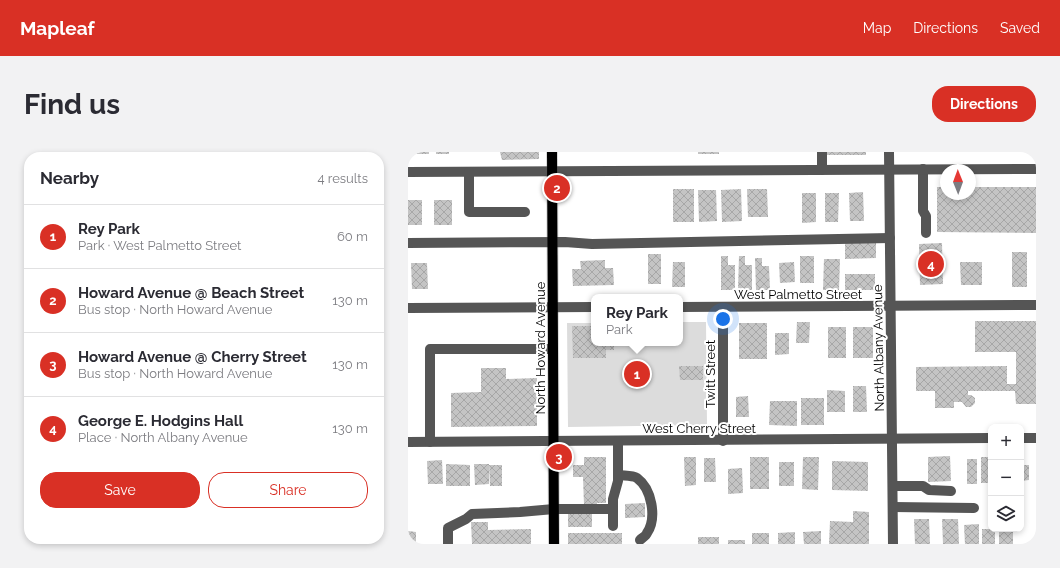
<!DOCTYPE html>
<html lang="en">
<head>
<meta charset="utf-8">
<style>
	body { margin:0; font-family:Raleway,sans-serif; background:#f2f2f3; color:#2b2b33 }
	.controls { position:absolute; right:12px; bottom:12px; display:grid; overflow:hidden; border-radius:8px; box-shadow:0 2px 6px #0003 }
	.controls button { width:36px; height:36px; display:grid; place-items:center; padding:0; border:0; border-bottom:1px solid #e1e1e2; background:#fff; color:#2b2b33; font:20px sans-serif }
	.compass { position:absolute; left:532px; top:12px; width:36px; height:36px; border-radius:50%; background:#fff; box-shadow:0 2px 6px #0003; rotate:359deg }
	.you { position:absolute; left:315px; top:167px; width:14px; height:14px; margin:-10px; border:3px solid #fff; border-radius:50%; background:#1a73e8; box-shadow:0 0 0 6px #1a73e833 }
	.badge { display:grid; place-items:center; width:26px; height:26px; border-radius:50%; background:#d93025; color:#fff; font-size:13px; font-weight:700 }
	.pin { position:absolute; translate:-50% -50%; border:2px solid #fff; box-shadow:0 1px 4px #0006 }
	.popup { position:absolute; left:183px; top:142px; width:92px; height:52px; box-sizing:border-box; display:grid; place-content:center; border-radius:8px; background:#fff; filter:drop-shadow(0 1px 3px #0005); font-size:13px; white-space:nowrap; color:#7c7c81 }
	.popup b { font-size:15px; color:#2b2b33 }
	.popup::after { content:''; position:absolute; left:50%; top:100%; margin-left:-8px; border:8px solid transparent; border-top-color:#fff }
	.list { margin:0; padding:0; list-style:none }
	h2 { display:flex; justify-content:space-between; align-items:center; height:52px; margin:0; padding:0 16px; font-size:17px }
	h2 small { font-size:13px; font-weight:400; color:#7c7c81 }
	.list li { display:grid; grid-template-columns:26px 1fr auto; gap:12px; align-items:center; box-sizing:border-box; height:64px; padding:0 16px; border-top:1px solid #e1e1e2 }
	.list b { display:block; font-size:15px; white-space:nowrap }
	.list p { margin:0; font-size:13px; white-space:nowrap; color:#7c7c81 }
	.list em { font-size:13px; font-style:normal; color:#7c7c81 }
	.actions { display:flex; gap:8px; padding:12px 16px }
	.actions a { flex:1; padding:9px 0; border:1px solid #d93025; border-radius:16px; text-align:center; font-size:14px; color:#d93025 }
	.actions .main { background:#d93025; color:#fff }
	.icon { flex:none; width:22px; height:22px; fill:none; stroke:currentColor; stroke-width:2; stroke-linecap:round; stroke-linejoin:round }
	.map { position:relative; flex:none; width:628px; height:392px; overflow:hidden; border-radius:16px }
	header { display:flex; align-items:center; gap:24px; box-sizing:border-box; height:56px; padding:0 20px; background:#d93025; color:#fff }
	header strong { font-size:19px }
	nav { display:flex; gap:22px; margin-inline-start:auto; font-size:14px }
	.intro { display:flex; align-items:center; justify-content:space-between; box-sizing:border-box; height:96px; padding:0 24px }
	h1 { margin:0; font-size:28px }
	.button { padding:10px 18px; border-radius:16px; background:#d93025; color:#fff; font-size:14px; font-weight:700 }
	main { display:flex; gap:24px; padding:0 24px }
	aside { flex:1; background:#fff; border-radius:16px; box-shadow:0 2px 6px #0003 }
	.map>svg:first-child { display:block }
	.green { fill:#dcdcdc }
	.building { fill:url(#building-cross-hatch) }
	.lines { fill:none; stroke-linecap:round; stroke-linejoin:round }
	.major-casing { stroke:#dbdbdb; stroke-width:12 }
	.minor { stroke:#555; stroke-width:10 }
	.major { stroke:#000; stroke-width:10 }
	.labels { text-anchor:middle; stroke-width:4; stroke-linejoin:round; paint-order:stroke }
	.street-label { font-size:13px; fill:#000; stroke:#fff }
</style>
</head>
<body>
<header>
<strong>Mapleaf</strong>
<nav><a>Map</a><a>Directions</a><a>Saved</a></nav>
</header>
<div class="intro"><h1>Find us</h1><a class="button">Directions</a></div>
<main>
<aside>
<h2>Nearby<small>4 results</small></h2>
<ul class="list">
<li><span class="badge">1</span><div><b>Rey Park</b><p>Park · West Palmetto Street</p></div><em>60 m</em></li>
<li><span class="badge">2</span><div><b>Howard Avenue @ Beach Street</b><p>Bus stop · North Howard Avenue</p></div><em>130 m</em></li>
<li><span class="badge">3</span><div><b>Howard Avenue @ Cherry Street</b><p>Bus stop · North Howard Avenue</p></div><em>130 m</em></li>
<li><span class="badge">4</span><div><b>George E. Hodgins Hall</b><p>Place · North Albany Avenue</p></div><em>130 m</em></li>
</ul>
<div class="actions"><a class="main">Save</a><a>Share</a></div>
</aside>
<div class="map">
<svg width="628" height="392" viewBox="0 0 628 392">
	<defs>
		<pattern id="building-cross-hatch" width="8" height="8" patternUnits="userSpaceOnUse"><rect width="8" height="8" fill="#c4c4c4"/><path d="M0 0l8 8M0 8l8-8" fill="none" stroke="#a7a7a7"/></pattern>
	</defs>
	<rect width="100%" height="100%" fill="#fff"/>
	<!-- green -->
	<polygon class="green" points="272,170 298,170 299,273 160,275 159,171 186,171 186,191 272,191"/>
	<!-- building -->
	<g class="building">
		<rect x="6" y="0" width="15" height="2"/>
		<rect x="28" y="0" width="13" height="2"/>
		<polygon points="92,0 131,0 131,7 94,8"/>
		<rect x="290" y="0" width="21" height="2"/>
		<rect x="418" y="0" width="40" height="3"/>
		<polygon points="529,35 538,35 538,42 562,42 562,35 628,35 628,81 529,80"/>
		<rect x="265" y="37" width="21" height="33"/>
		<polygon points="333,37 334,69 314,70 313,38"/>
		<polygon points="339,37 359,37 360,65 340,65"/>
		<polygon points="290,38 308,38 309,69 291,70"/>
		<polygon points="455,40 456,69 442,69 441,41"/>
		<polygon points="394,41 408,41 408,70 394,71"/>
		<polygon points="417,41 431,41 430,70 417,70"/>
		<rect x="0" y="48" width="14" height="25"/>
		<rect x="26" y="48" width="18" height="25"/>
		<polygon points="437,91 468,91 468,106 437,107"/>
		<polygon points="534,91 535,132 512,133 511,92"/>
		<rect x="604" y="100" width="15" height="35"/>
		<rect x="240" y="102" width="13" height="30"/>
		<polygon points="313,104 320,104 320,113 327,113 327,138 313,138"/>
		<polygon points="331,104 337,104 337,113 344,113 344,138 330,138"/>
		<rect x="392" y="104" width="14" height="27"/>
		<polygon points="347,106 354,106 354,114 361,114 362,138 348,138"/>
		<polygon points="416,107 432,107 431,138 415,138"/>
		<polygon points="197,108 197,116 205,116 206,133 165,134 164,117 173,117 172,109"/>
		<polygon points="265,110 277,110 277,135 264,135"/>
		<polygon points="386,110 387,130 372,131 371,111"/>
		<polygon points="552,110 574,110 574,133 553,133"/>
		<polygon points="3,111 19,111 20,137 4,137"/>
		<rect x="437" y="122" width="30" height="16"/>
		<polygon points="567,169 628,169 628,252 608,252 607,239 560,239 560,243 563,243 567,246 567,251 563,255 558,255 554,250 546,250 546,256 527,256 527,239 508,239 508,215 599,214 599,232 608,232 608,200 567,200"/>
		<polygon points="389,170 402,170 401,191 388,191"/>
		<rect x="331" y="171" width="28" height="36"/>
		<polygon points="164,174 186,174 186,191 206,191 206,198 198,198 198,206 165,206"/>
		<rect x="420" y="175" width="18" height="31"/>
		<rect x="445" y="175" width="20" height="31"/>
		<polygon points="367,181 381,181 381,202 367,203"/>
		<polygon points="271,214 295,214 295,228 272,228"/>
		<polygon points="73,216 98,216 98,227 129,226 129,274 43,275 43,241 73,240"/>
		<polygon points="445,234 458,234 459,260 445,260"/>
		<polygon points="419,238 437,239 437,260 419,260"/>
		<polygon points="340,244 341,265 328,265 328,245"/>
		<rect x="393" y="246" width="23" height="27"/>
		<polygon points="362,249 389,249 389,274 361,273"/>
		<polygon points="542,304 543,329 520,330 520,305"/>
		<polygon points="176,305 198,305 198,351 189,351 189,353 176,353 175,325 165,325 165,313 176,313"/>
		<polygon points="276,305 288,305 288,333 277,334"/>
		<rect x="342" y="305" width="19" height="32"/>
		<polygon points="395,305 411,305 410,338 394,337"/>
		<rect x="573" y="305" width="10" height="26"/>
		<polygon points="296,306 307,306 308,330 296,330"/>
		<rect x="559" y="307" width="10" height="25"/>
		<polygon points="34,308 35,332 20,332 19,309"/>
		<polygon points="424,309 460,310 460,339 424,338"/>
		<rect x="371" y="310" width="15" height="24"/>
		<polygon points="38,312 62,313 62,334 38,334"/>
		<polygon points="66,312 81,312 81,332 67,333"/>
		<polygon points="81,313 94,313 94,334 82,334"/>
		<polygon points="613,313 621,313 621,328 613,329"/>
		<polygon points="334,316 335,341 320,342 320,317"/>
		<polygon points="237,351 237,365 217,366 217,352"/>
		<polygon points="445,359 461,360 461,392 421,392 422,369 445,370"/>
		<rect x="160" y="361" width="24" height="14"/>
		<polygon points="506,367 521,367 522,392 507,392"/>
		<polygon points="534,367 550,367 551,392 535,392"/>
		<polygon points="63,370 80,370 80,378 123,377 123,392 64,392"/>
		<polygon points="571,372 571,392 557,392 556,373"/>
		<rect x="574" y="377" width="13" height="15"/>
		<polygon points="0,379 8,380 8,392 0,392"/>
		<polygon points="413,379 413,392 396,392 395,380"/>
		<rect x="591" y="379" width="14" height="13"/>
		<polygon points="387,380 387,392 370,392 370,381"/>
		<rect x="160" y="381" width="54" height="11"/>
		<rect x="344" y="381" width="17" height="11"/>
		<rect x="290" y="385" width="21" height="7"/>
		<rect x="320" y="388" width="17" height="4"/>
	</g>
	<g class="lines">
		<defs>
			<polyline id="major" points="144,0 146,392"/>
		</defs>
		<!-- major casing -->
		<use href="#major" class="major-casing"/>
		<!-- minor -->
		<g class="minor">
			<polyline points="414,0 414,18"/>
			<polyline points="481,0 485,392"/>
			<polyline points="515,17 515,59 518,64 518,81"/>
			<polyline points="0,20 628,17"/>
			<polyline points="61,20 61,60 117,60"/>
			<polyline points="0,91 157,90 184,92 482,86"/>
			<polyline points="272,155 628,153"/>
			<polyline points="315,155 315,289"/>
			<polyline points="0,156 186,155"/>
			<polyline points="613,286 628,286"/>
			<polyline points="0,290 583,286"/>
			<polyline points="22,290 22,197 144,197"/>
			<path d="M210 323C216 324 224 323 229 326 244 337 249 366 239 381 238 384 234 386 232 388"/>
			<polyline points="485,334 515,334 521,338 543,339"/>
			<polyline points="485,355 566,356"/>
			<polyline points="205,374 205,347 210,329 210,289"/>
			<polyline points="40,392 40,376 58,367 64,362 112,360 146,357 205,357"/>
		</g>
		<!-- major -->
		<use href="#major" class="major"/>
	</g>
	<g class="labels">
		<!-- street labels -->
		<g class="street-label">
			<text x="390" y="147">West Palmetto Street</text>
			<text transform="translate(132 196) rotate(-90)" y="5">North Howard Avenue</text>
			<text transform="translate(470 196) rotate(-91)" y="5">North Albany Avenue</text>
			<text transform="translate(302 222) rotate(-90)" y="5">Twitt Street</text>
			<text x="291" y="281">West Cherry Street</text>
		</g>
	</g>
</svg>
<div class="controls">
<button>+</button>
<button>−</button>
<button><svg class="icon" aria-label="layers" viewBox="0 0 24 24"><path d="M12 4l9 5-9 5-9-5zM3 14l9 5 9-5"/></svg></button>
</div>
<svg class="compass" viewBox="-18 -18 36 36"><path d="M0-13l5 13h-10z" fill="#e53935"/><path d="M0 13l5-13h-10z" fill="#7c7c81"/></svg>
<div class="you"></div>
<div class="pin badge" style="left:229px;top:222px">1</div>
<div class="popup"><b>Rey Park</b>Park</div>
<div class="pin badge" style="left:149px;top:36px">2</div>
<div class="pin badge" style="left:151px;top:305px">3</div>
<div class="pin badge" style="left:523px;top:112px">4</div>
</div>
</main>
</body>
</html>
